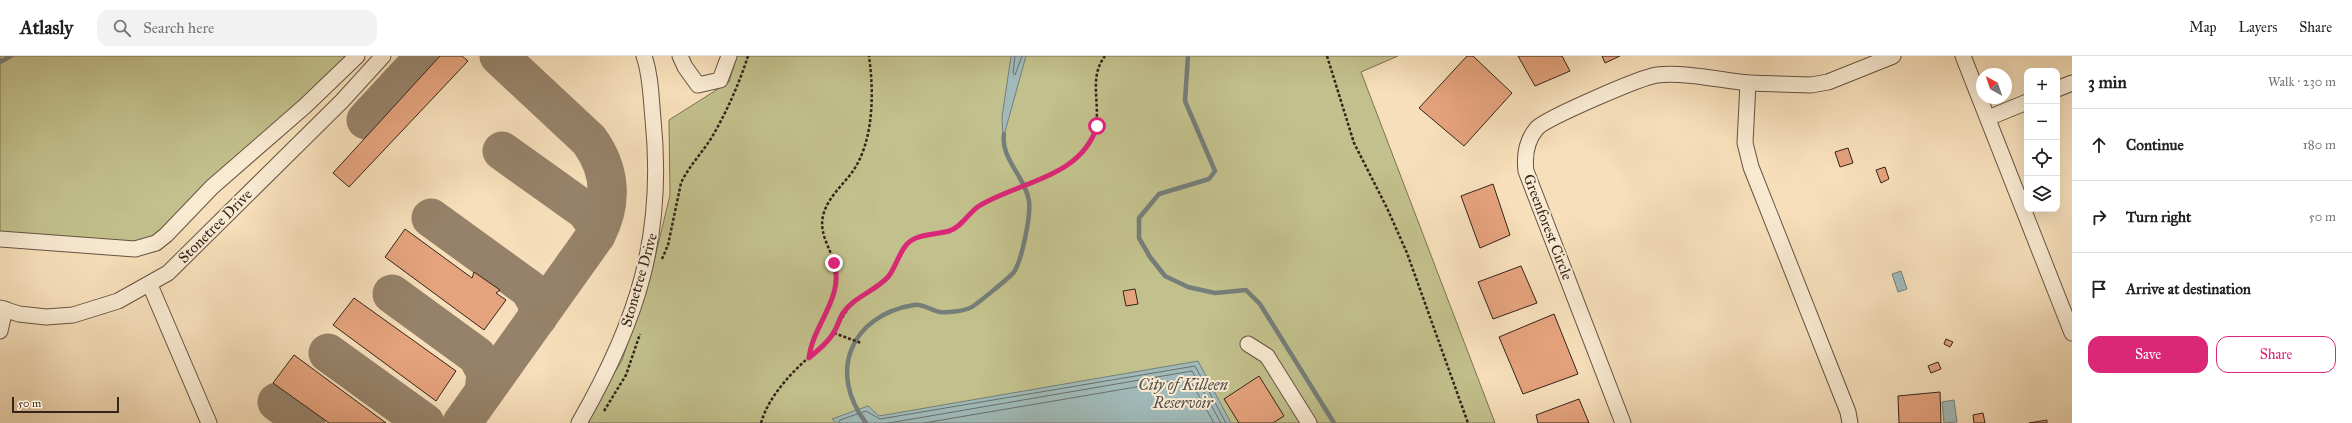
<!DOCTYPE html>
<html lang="en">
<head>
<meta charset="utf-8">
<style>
	body { margin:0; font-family:"IM FELL Great Primer",serif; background:#f2f2f2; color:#202124 }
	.controls { position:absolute; right:12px; top:12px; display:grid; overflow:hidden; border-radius:8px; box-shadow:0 4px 16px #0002 }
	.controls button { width:36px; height:36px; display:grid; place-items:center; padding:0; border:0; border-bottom:1px solid #e0e0e0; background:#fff; color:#202124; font:20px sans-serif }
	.compass { position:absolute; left:1976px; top:12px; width:36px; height:36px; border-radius:50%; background:#fff; box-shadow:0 4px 16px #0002; rotate:320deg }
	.scale { position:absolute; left:12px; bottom:10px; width:107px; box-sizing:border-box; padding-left:4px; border:2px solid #35241a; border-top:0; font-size:11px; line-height:14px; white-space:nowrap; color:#35241a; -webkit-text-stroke:3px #f9ead2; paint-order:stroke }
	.stop { position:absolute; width:12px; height:12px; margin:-9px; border:3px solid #db2777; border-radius:50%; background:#fff }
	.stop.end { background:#db2777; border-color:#fff; box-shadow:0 1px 4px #0008 }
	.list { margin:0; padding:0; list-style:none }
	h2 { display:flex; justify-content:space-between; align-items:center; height:52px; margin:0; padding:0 16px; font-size:17px }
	h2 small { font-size:13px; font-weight:400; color:#757577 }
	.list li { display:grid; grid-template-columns:26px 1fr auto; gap:12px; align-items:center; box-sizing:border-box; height:72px; padding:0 16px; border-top:1px solid #e0e0e0 }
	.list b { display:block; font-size:15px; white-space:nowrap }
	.list em { font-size:13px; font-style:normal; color:#757577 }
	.actions { display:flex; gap:8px; padding:12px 16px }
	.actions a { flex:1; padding:9px 0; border:1px solid #db2777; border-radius:12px; text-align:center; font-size:14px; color:#db2777 }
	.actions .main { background:#db2777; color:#fff }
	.icon { flex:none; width:22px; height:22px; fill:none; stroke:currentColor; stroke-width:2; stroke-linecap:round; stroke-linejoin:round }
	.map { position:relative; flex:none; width:2072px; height:367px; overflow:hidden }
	header { display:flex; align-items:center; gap:24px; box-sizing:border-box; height:56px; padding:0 20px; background:#fff; border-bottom:1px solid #e0e0e0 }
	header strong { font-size:19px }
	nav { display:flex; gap:22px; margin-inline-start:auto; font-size:14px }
	.search { width:280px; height:36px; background:#f2f2f2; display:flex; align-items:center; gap:10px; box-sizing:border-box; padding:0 14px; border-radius:12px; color:#757577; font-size:15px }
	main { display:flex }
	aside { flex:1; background:#fff }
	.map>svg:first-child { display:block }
	.green { fill:#c2c08c; stroke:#7c7253 }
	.water { fill:#a0bab9; stroke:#757e79 }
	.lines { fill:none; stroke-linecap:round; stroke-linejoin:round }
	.shore { stroke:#6a6f6a; stroke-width:1 }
	.stream { stroke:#757e79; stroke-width:4.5 }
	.taxiway { stroke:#96826a; stroke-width:39 }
	.building { fill:#e5a37d; stroke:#35241a }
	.minor-casing { stroke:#655342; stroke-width:17 }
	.path { stroke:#35241a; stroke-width:2.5; stroke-dasharray:3 2; stroke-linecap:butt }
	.minor { stroke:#f9ead2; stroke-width:15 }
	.route { stroke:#db2777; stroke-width:5 }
	.labels { text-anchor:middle; stroke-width:4; stroke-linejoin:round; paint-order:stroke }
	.street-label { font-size:15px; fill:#35241a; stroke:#f9ead2 }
	.water-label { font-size:16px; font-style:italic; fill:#55514a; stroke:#f9ead2 }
</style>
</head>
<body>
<header>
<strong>Atlasly</strong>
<div class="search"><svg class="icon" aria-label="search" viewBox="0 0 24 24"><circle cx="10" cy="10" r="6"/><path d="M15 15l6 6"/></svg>Search here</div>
<nav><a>Map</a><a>Layers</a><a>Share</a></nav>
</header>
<main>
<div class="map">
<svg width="2072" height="367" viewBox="0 0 2072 367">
	<rect width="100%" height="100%" fill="#f6dfba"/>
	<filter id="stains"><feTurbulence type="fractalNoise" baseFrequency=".005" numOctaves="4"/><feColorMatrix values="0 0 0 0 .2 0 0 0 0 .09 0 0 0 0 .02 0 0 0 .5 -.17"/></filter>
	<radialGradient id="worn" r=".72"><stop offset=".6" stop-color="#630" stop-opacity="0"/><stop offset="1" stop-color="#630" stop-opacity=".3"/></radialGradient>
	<!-- green -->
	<g class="green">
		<polygon points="0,0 352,0 159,177 134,187 0,178"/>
		<polygon points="737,0 1398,0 1361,16 1495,367 585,367 622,304 651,218 670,139 669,64 729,26"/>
	</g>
	<!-- water -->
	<g class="water">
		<polygon points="1011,0 1026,0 1003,83 1002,61"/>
		<polygon points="1901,215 1907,233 1898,236 1892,218"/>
		<polygon points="1198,305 1231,367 836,367 832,363 868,350 879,360"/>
		<polygon points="1954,344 1957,366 1944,367 1942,346"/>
	</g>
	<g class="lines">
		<!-- shore -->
		<g class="shore">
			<polyline points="1015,0 1013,17 1015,19 1022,0"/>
			<polyline points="838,367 840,364 866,355 880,363 1195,310 1226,367"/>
			<polyline points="889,367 1192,315 1221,367"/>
			<polyline points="924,367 1189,322 1214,367"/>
		</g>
		<!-- stream -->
		<g class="stream">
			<polyline points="1188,0 1185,45 1215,115 1209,123 1159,138 1139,162 1139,182 1150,201 1165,220 1188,231 1215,237 1246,234 1260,248 1334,367"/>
			<polyline points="0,6 11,0"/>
			<path d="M866 367C827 316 851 259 914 249 922 247 932 255 940 256 947 257 963 255 970 252 975 250 1010 221 1014 216 1022 204 1031 159 1029 145 1026 122 1000 102 1004 78"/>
		</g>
		<!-- taxiway -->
		<g class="taxiway">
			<polyline points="366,64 425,0"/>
			<polyline points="502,95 586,155 596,169 596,179"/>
			<polyline points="431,162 529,233 537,246 538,261"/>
			<polyline points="392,238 477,300 486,317 484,336"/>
			<polyline points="328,297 425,367"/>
			<polyline points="277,346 306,367"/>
			<path d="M462 367 596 179C613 147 611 114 589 84L499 0"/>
		</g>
	</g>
	<!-- building -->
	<g class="building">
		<polygon points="440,0 462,0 468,5 349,131 333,117"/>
		<polygon points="1467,0 1473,0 1512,37 1464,90 1419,52"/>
		<polygon points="1518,0 1562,0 1570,15 1535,30"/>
		<polygon points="1602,0 1620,0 1605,7"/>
		<polygon points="1848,92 1853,107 1840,111 1835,96"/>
		<polygon points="1885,111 1889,123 1881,127 1876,114"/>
		<polygon points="1493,128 1510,179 1480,192 1461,140"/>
		<polygon points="405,173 472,222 474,216 500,234 496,237 506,244 484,274 385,201"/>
		<polygon points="1521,210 1537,247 1493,263 1478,226"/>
		<polygon points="1135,233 1138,248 1126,250 1123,235"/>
		<polygon points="354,242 456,315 436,345 333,269"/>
		<polygon points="1554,258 1578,318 1523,338 1499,281"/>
		<polygon points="1946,283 1953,286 1950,291 1944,288"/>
		<polygon points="294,299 386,367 329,367 273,327"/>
		<polygon points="1938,306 1941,313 1931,317 1928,310"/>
		<polygon points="1259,320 1284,360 1273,367 1239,367 1224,343"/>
		<polygon points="1940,336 1941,367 1899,367 1898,340"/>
		<polygon points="1579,343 1589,367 1538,367 1536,359"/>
		<polygon points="1983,357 1985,367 1974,367 1973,359"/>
		<polygon points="2047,364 2047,367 2029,367"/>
	</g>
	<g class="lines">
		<defs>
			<g id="minor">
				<polyline points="680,0 685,11 698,29 720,24 729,0"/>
				<polyline points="1963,0 2072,277"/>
				<polyline points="1748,27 1811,29 1828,26 1893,0"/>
				<polyline points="2057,33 2072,27"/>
				<polyline points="1988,62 2027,46"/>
				<polyline points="0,183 135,193 156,187 166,179 212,131 305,50 357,0"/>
				<polyline points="150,229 209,367"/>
				<polyline points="0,252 19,258 46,261 73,259 118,245 168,217 342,45 383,0"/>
				<polyline points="0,275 5,253"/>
				<polyline points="1248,288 1267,300 1309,367"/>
				<path d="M579 367C637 266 665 181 653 63 651 43 651 20 644 0"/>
				<path d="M1623 367 1526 115C1524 99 1526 85 1537 72 1547 62 1641 21 1657 19 1686 16 1719 24 1748 27L1745 87 1751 111 1848 356 1850 367"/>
			</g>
		</defs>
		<!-- minor casing -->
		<use href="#minor" class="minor-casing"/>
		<!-- path -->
		<g class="path">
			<polyline points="1327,0 1354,87 1387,152 1407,197 1468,367"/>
			<path d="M662 203 668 189 681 127C689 110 702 97 712 81 727 55 739 28 748 0"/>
			<polyline points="834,277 861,287"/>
			<path d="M809 301C812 272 837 248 836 218 836 199 818 181 823 160 827 142 843 129 853 115 874 84 874 36 869 0"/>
			<polyline points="604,355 626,319 640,278"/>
			<path d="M761 367C768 342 789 319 808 302 814 297 820 294 825 289 837 275 841 259 854 246 864 237 878 232 887 221 898 210 900 189 915 183 926 178 940 179 951 174 962 169 968 158 978 151 1010 130 1053 127 1080 99 1114 65 1082 30 1105 0"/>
		</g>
		<!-- minor -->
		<use href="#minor" class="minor"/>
	</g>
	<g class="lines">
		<!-- route -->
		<path class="route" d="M834 207C845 241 812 270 809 302 818 294 828 287 834 276 838 270 839 263 843 257 854 241 875 235 888 221 898 209 900 188 916 182 926 178 938 178 949 175 962 171 968 157 979 150 1020 125 1081 122 1097 70"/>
	</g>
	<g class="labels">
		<!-- street labels -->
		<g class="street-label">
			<text transform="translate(215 170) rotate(-45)" y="5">Stonetree Drive</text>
			<text transform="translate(1548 171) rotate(69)" y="5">Greenforest Circle</text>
			<text transform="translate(639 224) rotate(-74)" y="5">Stonetree Drive</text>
		</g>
		<!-- water labels -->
		<g class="water-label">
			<text x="1183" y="334">City of Killeen<tspan x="1183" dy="18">Reservoir</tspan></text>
		</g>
	</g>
	<rect width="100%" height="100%" filter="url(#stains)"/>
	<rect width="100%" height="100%" fill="url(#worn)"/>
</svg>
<div class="controls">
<button>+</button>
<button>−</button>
<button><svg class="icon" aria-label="locate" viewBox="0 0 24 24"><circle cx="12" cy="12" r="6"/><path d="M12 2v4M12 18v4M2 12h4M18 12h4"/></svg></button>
<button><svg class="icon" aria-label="layers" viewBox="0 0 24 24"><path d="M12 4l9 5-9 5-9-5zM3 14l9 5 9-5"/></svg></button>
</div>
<svg class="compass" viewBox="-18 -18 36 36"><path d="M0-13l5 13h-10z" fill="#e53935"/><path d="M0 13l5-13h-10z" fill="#757577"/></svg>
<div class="scale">50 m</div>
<div class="stop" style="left:1097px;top:70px"></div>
<div class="stop end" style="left:834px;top:207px"></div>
</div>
<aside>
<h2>3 min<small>Walk · 230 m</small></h2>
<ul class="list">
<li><svg class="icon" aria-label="ahead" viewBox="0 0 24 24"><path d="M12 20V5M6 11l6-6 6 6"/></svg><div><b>Continue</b></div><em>180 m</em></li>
<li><svg class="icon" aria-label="right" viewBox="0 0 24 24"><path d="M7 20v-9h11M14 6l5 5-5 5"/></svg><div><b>Turn right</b></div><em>50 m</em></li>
<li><svg class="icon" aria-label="arrive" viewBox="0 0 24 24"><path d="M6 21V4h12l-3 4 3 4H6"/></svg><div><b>Arrive at destination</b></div></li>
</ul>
<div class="actions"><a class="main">Save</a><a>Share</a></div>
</aside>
</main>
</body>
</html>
